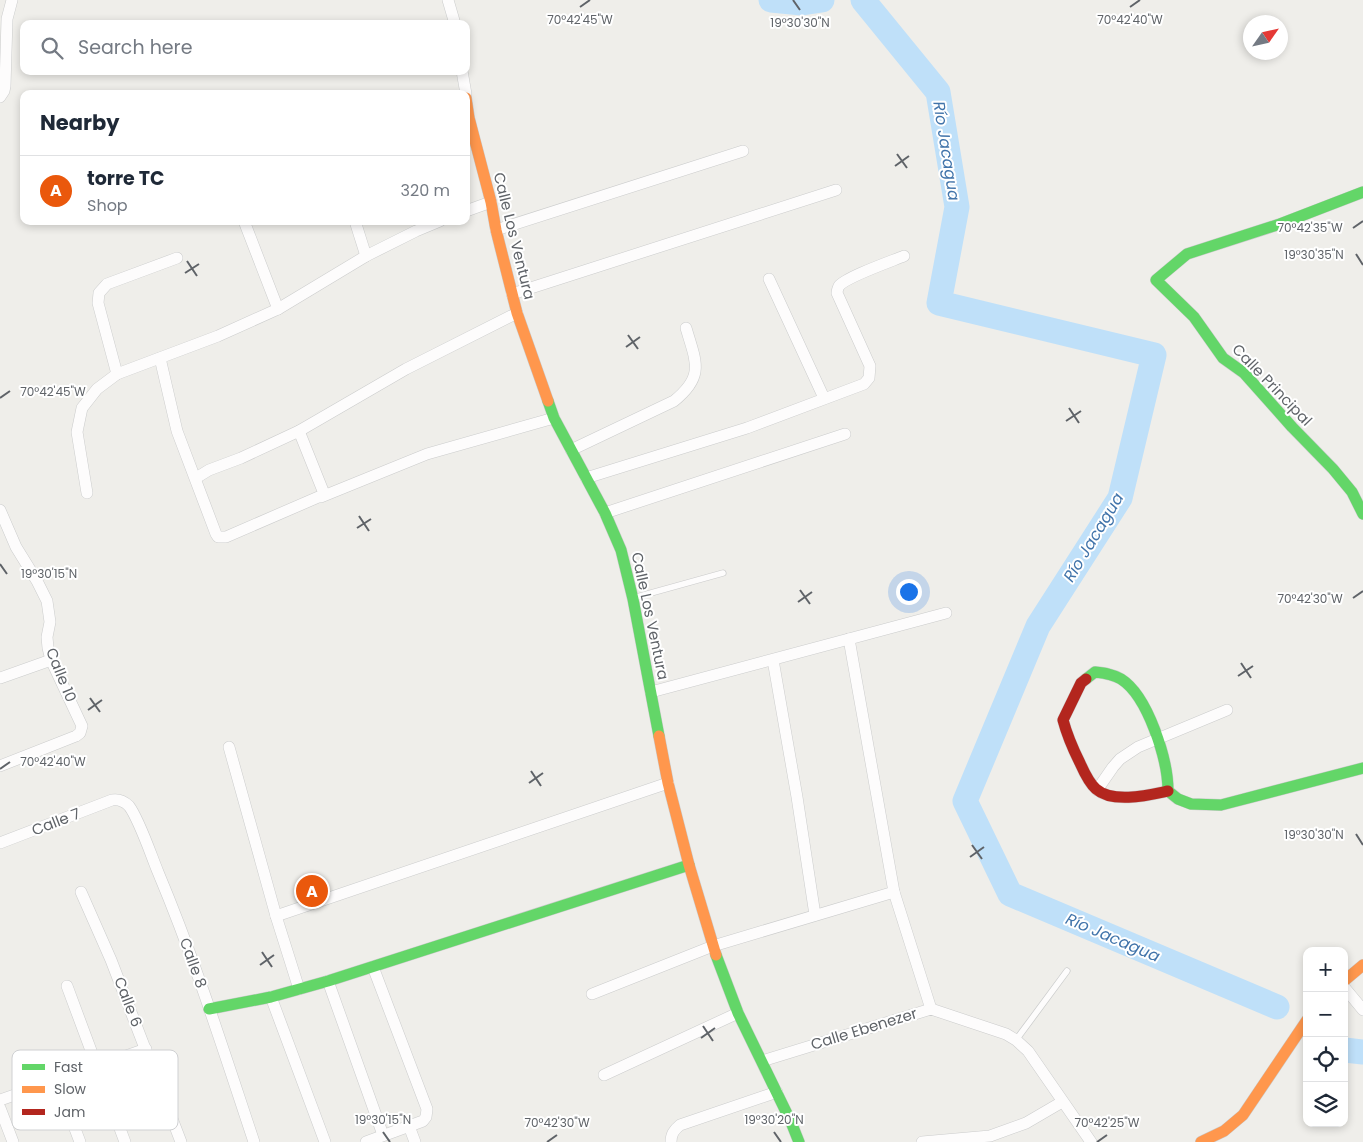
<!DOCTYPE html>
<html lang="en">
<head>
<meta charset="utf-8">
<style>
	body { margin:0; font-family:Poppins,sans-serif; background:#f2f2f3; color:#1f2937 }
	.controls { position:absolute; right:15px; bottom:15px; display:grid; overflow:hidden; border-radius:10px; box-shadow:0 2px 8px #0003 }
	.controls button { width:45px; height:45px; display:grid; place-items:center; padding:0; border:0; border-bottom:1px solid #e0e1e3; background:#fff; color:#1f2937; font:25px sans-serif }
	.compass { position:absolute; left:1243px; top:15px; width:45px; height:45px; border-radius:50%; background:#fff; box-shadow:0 2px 8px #0003; rotate:56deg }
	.you { position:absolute; left:908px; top:591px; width:18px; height:18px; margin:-12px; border:4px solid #fff; border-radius:50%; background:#1a73e8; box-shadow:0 0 0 8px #1a73e833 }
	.badge { display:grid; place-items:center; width:32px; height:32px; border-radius:50%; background:#ea580c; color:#fff; font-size:16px; font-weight:700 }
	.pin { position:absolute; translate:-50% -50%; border:2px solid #fff; box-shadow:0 1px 5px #0006 }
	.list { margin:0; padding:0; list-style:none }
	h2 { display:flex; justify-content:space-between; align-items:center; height:65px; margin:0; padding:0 20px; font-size:21px }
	h2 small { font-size:16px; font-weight:400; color:#747a83 }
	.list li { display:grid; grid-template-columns:32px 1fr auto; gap:15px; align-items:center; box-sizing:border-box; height:70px; padding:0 20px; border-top:1px solid #e0e1e3 }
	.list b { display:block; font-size:19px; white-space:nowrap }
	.list p { margin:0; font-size:16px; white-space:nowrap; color:#747a83 }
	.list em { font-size:16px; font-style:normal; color:#747a83 }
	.icon { flex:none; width:28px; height:28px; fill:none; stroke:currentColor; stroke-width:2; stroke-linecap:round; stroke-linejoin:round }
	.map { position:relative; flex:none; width:1363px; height:1142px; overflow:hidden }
	.search { position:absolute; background:#fff; box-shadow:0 2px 8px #0003; left:20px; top:20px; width:450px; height:55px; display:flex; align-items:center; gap:12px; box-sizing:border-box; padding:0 18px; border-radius:10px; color:#747a83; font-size:19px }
	.panel { position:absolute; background:#fff; box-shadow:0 2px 8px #0003; left:20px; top:90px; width:450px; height:135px; border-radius:10px }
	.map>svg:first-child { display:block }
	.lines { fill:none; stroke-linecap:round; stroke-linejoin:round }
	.river { stroke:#bfe0f9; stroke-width:25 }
	.lane-casing { stroke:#cbcccc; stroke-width:7 }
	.street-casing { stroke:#cbcccc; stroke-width:12 }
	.fast-casing { stroke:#cacacb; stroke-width:12 }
	.slow-casing { stroke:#cacacb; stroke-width:12 }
	.jam-casing { stroke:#cacacb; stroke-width:12 }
	.lane { stroke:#fdfcfc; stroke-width:5.5 }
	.street { stroke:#fdfcfc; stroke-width:11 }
	.fast { stroke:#63d668; stroke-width:11 }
	.slow { stroke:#ff974d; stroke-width:11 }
	.jam { stroke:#b3261e; stroke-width:11 }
	.ticks { fill:none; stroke:#5f6368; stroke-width:2 }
	.labels { text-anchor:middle; stroke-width:4; stroke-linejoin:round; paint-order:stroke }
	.street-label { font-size:15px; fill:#5f6368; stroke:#fff }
	.water-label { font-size:16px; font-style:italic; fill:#4174aa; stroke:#fff }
	.key { fill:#fff; stroke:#cfd0d2; stroke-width:1 }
	.key-label { font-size:14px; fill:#5f6368 }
	.ticks-label { font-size:12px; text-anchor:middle; fill:#5f6368; stroke:#fff; stroke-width:4; stroke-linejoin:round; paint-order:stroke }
</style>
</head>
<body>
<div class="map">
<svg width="1363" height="1142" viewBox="0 0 1363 1142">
	<rect width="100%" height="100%" fill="#efeeea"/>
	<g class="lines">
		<!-- river -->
		<g class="river">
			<polyline points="771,0 802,3 822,0"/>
			<polyline points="863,0 938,92 957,207 939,303 1154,355 1120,498 1038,626 965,801 1010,894 1277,1007"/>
			<polyline points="1345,1050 1363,1052"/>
		</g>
		<defs>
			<g id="lane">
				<polyline points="633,598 723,573"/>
				<polyline points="1016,1040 1067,971"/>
			</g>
			<g id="street">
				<polyline points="448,0 455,24"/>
				<polyline points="462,71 466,94"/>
				<polyline points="0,97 4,91 5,86 7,19 12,0"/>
				<polyline points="466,211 491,202"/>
				<polyline points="244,221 278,309"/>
				<polyline points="355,221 366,256"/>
				<polyline points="496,230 743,151"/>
				<polyline points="769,279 824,398"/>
				<polyline points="512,294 836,190"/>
				<polyline points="160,358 177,431 216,534 218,537 226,537 323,495 323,491 299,431"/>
				<polyline points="117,374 98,303 99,293 107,284 177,258"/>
				<path d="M571 450 674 401C705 376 696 362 686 328"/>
				<polyline points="196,478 209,470 241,458 299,431 406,369 517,313"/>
				<path d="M586 478 747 428 864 384 869 378 870 366 837 293C837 292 838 287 839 286 846 277 892 261 904 256"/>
				<polyline points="87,493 77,432 82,408 97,389 117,374 218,336 278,309 366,256 416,231 440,221"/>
				<polyline points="321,497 427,454 554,418"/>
				<polyline points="0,510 16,547 37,581 47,601 50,622 47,637 48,648 51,660 82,726 80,733 76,736 0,766"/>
				<polyline points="605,513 845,434"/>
				<polyline points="849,639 894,892 931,1009"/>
				<polyline points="773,660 797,797 815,915"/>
				<polyline points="0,678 51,660"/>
				<polyline points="651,692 946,613"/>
				<polyline points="229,747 276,916 299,989"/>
				<polyline points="1097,790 1113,767 1120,759 1138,747 1227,710"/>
				<path d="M0 843 112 800C118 799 124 801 129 806 139 819 151 855 158 872 195 960 224 1052 254 1142"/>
				<polyline points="81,892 111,960 181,1142"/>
				<polyline points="276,916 668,783"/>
				<polyline points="328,981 383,1135"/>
				<polyline points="67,986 125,1142"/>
				<polyline points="1344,987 1363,1010"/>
				<polyline points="592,994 713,946 894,892"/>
				<polyline points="271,997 325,1142"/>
				<polyline points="762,1061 931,1009 1006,1034 1016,1040 1028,1051 1091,1142"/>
				<polyline points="604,1075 738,1013"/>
				<polyline points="57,1081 80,1142"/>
				<polyline points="0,1100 146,1049"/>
				<polyline points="0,1108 13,1142"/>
				<polyline points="409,1126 415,1142"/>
				<polyline points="366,1142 423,1121 426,1117 427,1109 373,967"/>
				<path d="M671 1142C671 1134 674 1130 680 1125L777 1092"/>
				<polyline points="922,1142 990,1136 1026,1123 1062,1102"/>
			</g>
			<g id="fast">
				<polyline points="1363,192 1280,224 1187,254 1156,280 1194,317 1223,358 1244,373 1292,427 1333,469 1352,492 1363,514"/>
				<polyline points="548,401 554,418 605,513 621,550 633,599 659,736"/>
				<path d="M1086 679 1095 672C1104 673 1113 674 1121 679 1148 696 1168 760 1168 791L1178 799 1191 804 1221 805 1363 768"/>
				<polyline points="716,955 738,1013 791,1122 799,1142"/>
				<polyline points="209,1009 271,997 328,981 689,865"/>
			</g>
			<g id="slow">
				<polyline points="466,98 469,118 491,202 496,230 517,313 548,401"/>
				<polyline points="659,736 668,783 689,865 716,955"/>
				<polyline points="1344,981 1363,965"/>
				<polyline points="1201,1142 1224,1131 1243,1115 1307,1020"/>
			</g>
			<path id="jam" d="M1086 679 1081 683 1063 720C1067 735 1073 749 1080 763 1084 772 1089 783 1096 789 1113 804 1149 795 1168 791"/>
		</defs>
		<!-- lane casing -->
		<use href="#lane" class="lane-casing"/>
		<!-- street casing -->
		<use href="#street" class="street-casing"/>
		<!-- fast casing -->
		<use href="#fast" class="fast-casing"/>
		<!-- slow casing -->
		<use href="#slow" class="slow-casing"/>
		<!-- jam casing -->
		<use href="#jam" class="jam-casing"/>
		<!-- lane -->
		<use href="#lane" class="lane"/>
		<!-- street -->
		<use href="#street" class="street"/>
		<!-- fast -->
		<use href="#fast" class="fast"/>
		<!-- slow -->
		<use href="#slow" class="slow"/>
		<!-- jam -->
		<use href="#jam" class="jam"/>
	</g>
	<!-- ticks -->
	<path class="ticks" d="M793 0 800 10M580 7 590 0M1130 7 1140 0M897 154 907 168M895 166 909 156M1353 228 1363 221M1356 254 1363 265M187 261 197 276M185 273 199 264M628 335 638 349M626 347 640 337M0 398 10 391M1069 408 1079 423M1066 421 1081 411M359 516 369 531M357 528 371 519M0 564 7 574M800 590 810 604M1353 598 1363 591M798 602 812 592M1241 663 1251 678M1238 676 1253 666M90 698 100 712M88 710 102 700M0 769 10 762M531 771 541 786M529 783 543 773M1356 834 1363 845M972 845 982 859M970 857 984 847M262 952 272 967M260 965 274 955M703 1026 713 1041M701 1038 715 1028M383 1132 390 1142M774 1132 781 1142M547 1142 557 1135M1097 1142 1107 1135"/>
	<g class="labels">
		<!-- street labels -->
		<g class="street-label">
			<text transform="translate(514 236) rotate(76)" y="5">Calle Los Ventura</text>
			<text transform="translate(1272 385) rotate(46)" y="5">Calle Principal</text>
			<text transform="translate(650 616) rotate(78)" y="5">Calle Los Ventura</text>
			<text transform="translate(61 675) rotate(68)" y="5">Calle 10</text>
			<text transform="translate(56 822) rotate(-21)" y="5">Calle 7</text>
			<text transform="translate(193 963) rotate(70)" y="5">Calle 8</text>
			<text transform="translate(128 1002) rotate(69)" y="5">Calle 6</text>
			<text transform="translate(864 1029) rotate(-17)" y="5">Calle Ebenezer</text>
		</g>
		<!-- water labels -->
		<g class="water-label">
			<text transform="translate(947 151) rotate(81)" y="6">Río Jacagua</text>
			<text transform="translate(1093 537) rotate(-59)" y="6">Río Jacagua</text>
			<text transform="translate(1113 937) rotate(23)" y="6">Río Jacagua</text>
		</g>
	</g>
	<!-- legend -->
	<rect x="12" y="1050" width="166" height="80" rx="8" class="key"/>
	<rect x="22" y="1064" width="23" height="6" fill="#63d668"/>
	<rect x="22" y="1086" width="23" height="7" fill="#ff974d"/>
	<rect x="22" y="1109" width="23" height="6" fill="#b3261e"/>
	<g class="key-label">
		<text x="54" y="1072">Fast</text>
		<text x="54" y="1094">Slow</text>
		<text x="54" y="1117">Jam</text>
	</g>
	<g class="ticks-label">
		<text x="580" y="24">70°42'45"W</text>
		<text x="1130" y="24">70°42'40"W</text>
		<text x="800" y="27">19°30'30"N</text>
		<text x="1310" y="232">70°42'35"W</text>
		<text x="1314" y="259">19°30'35"N</text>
		<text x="53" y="396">70°42'45"W</text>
		<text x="49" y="578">19°30'15"N</text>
		<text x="1310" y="603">70°42'30"W</text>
		<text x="53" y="766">70°42'40"W</text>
		<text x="1314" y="839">19°30'30"N</text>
		<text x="383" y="1124">19°30'15"N</text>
		<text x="774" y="1124">19°30'20"N</text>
		<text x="557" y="1127">70°42'30"W</text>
		<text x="1107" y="1127">70°42'25"W</text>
	</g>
</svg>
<div class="controls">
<button>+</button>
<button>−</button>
<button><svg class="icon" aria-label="locate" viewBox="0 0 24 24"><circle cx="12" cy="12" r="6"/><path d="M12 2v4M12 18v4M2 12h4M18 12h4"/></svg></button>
<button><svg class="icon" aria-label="layers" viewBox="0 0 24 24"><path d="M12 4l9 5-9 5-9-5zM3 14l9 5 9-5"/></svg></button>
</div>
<svg class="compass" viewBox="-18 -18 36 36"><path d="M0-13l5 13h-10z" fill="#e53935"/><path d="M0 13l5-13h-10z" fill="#747a83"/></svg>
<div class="you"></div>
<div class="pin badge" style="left:312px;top:891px">A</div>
<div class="search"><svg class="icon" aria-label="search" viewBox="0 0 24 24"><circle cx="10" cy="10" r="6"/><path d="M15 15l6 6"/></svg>Search here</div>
<section class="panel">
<h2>Nearby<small></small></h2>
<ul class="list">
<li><span class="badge">A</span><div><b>torre TC</b><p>Shop</p></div><em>320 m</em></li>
</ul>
</section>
</div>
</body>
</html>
